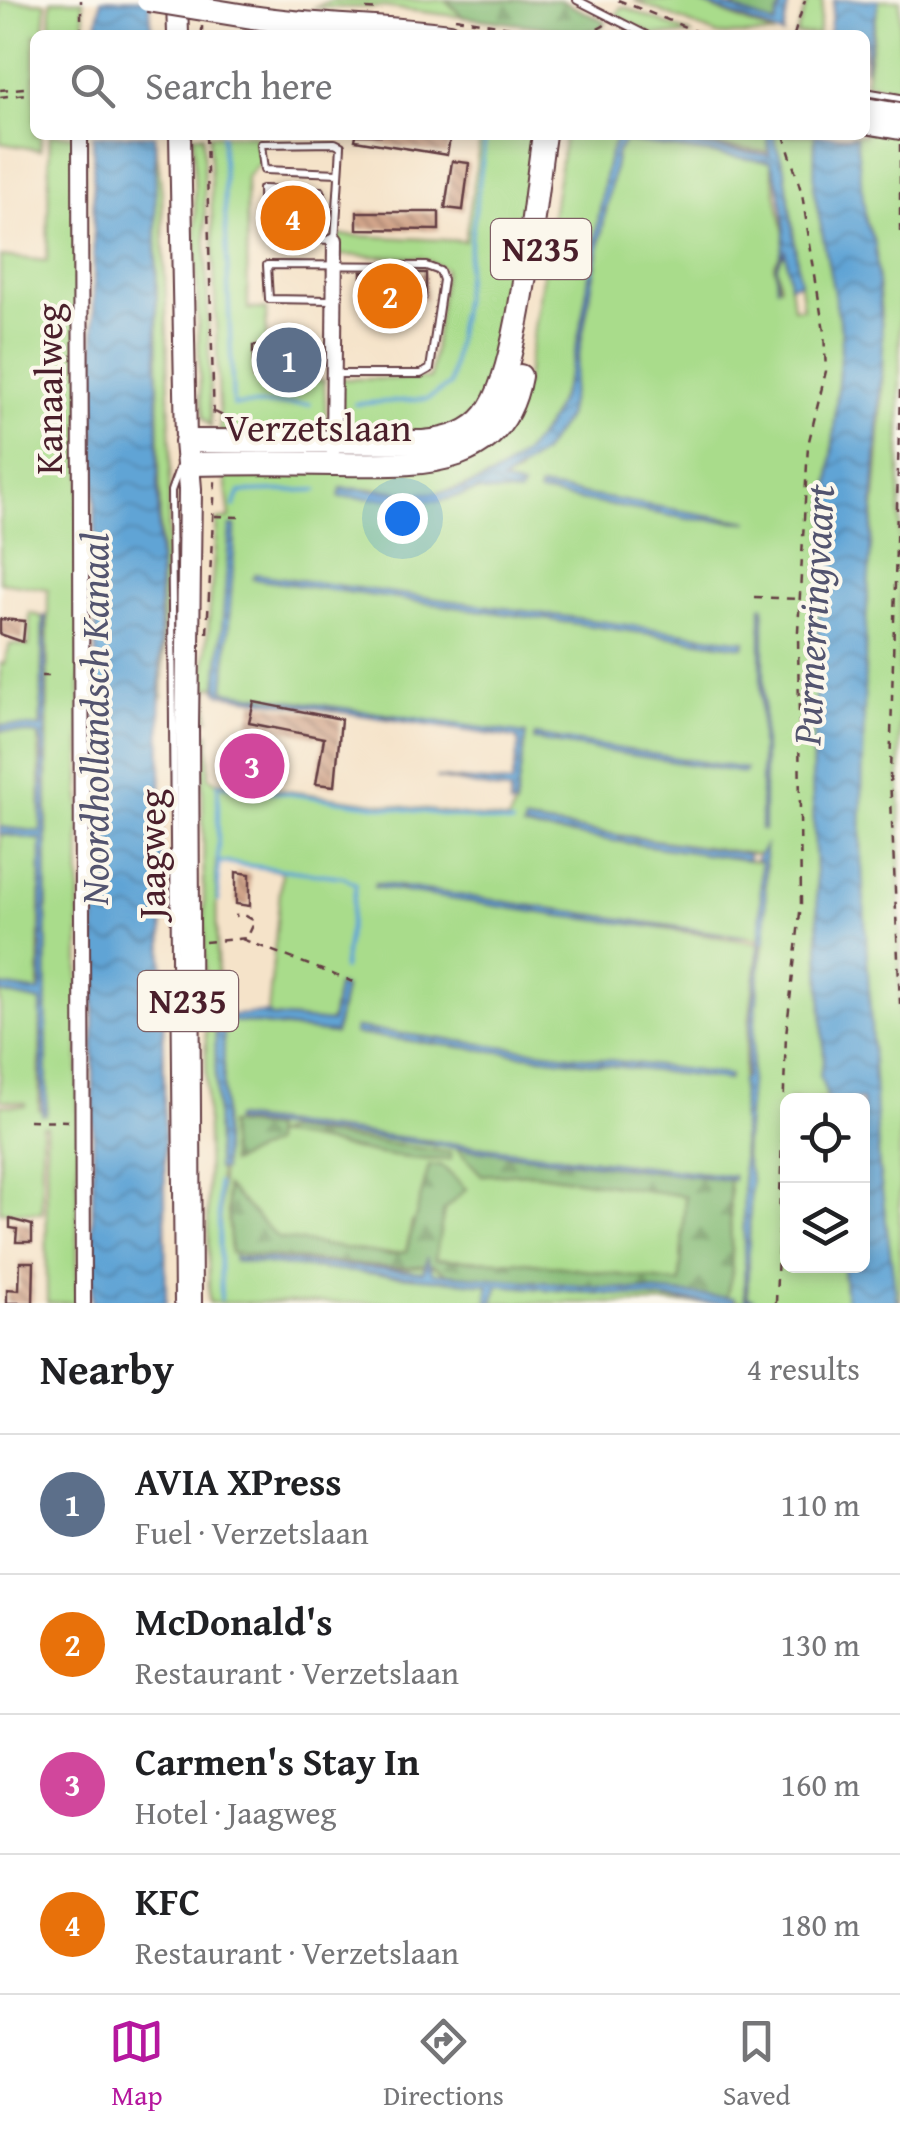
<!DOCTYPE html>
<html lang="en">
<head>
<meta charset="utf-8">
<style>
	body { margin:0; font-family:"Gentium Book Plus",serif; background:#f2f2f2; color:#202124 }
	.controls { position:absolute; right:30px; bottom:30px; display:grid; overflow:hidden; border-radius:15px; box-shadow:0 5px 15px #0003 }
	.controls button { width:90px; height:90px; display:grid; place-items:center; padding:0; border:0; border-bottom:2px solid #e0e0e0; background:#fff; color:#202124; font:50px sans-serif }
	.you { position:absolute; left:402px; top:518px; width:35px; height:35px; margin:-25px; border:8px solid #fff; border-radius:50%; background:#1a73e8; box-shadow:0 0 0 15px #1a73e833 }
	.badge { display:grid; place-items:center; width:65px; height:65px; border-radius:50%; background:#b5179e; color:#fff; font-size:32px; font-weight:700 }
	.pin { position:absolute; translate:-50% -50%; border:5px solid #fff; box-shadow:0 2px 10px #0006 }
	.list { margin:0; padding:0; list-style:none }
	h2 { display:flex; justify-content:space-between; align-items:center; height:130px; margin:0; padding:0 40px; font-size:42px }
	h2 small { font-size:32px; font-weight:400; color:#757577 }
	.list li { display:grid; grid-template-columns:65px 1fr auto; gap:30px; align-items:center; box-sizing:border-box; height:140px; padding:0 40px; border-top:2px solid #e0e0e0 }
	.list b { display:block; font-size:38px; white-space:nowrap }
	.list p { margin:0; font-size:32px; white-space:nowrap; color:#757577 }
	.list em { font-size:32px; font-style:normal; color:#757577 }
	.icon { flex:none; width:55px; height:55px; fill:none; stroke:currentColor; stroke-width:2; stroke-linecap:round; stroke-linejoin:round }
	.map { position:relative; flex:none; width:900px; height:1303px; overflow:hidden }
	.search { position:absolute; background:#fff; box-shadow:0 5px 15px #0003; left:30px; right:30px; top:30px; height:110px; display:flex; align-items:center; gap:25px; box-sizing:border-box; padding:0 35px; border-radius:15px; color:#757577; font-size:38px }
	.sheet { height:690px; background:#fff }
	nav { display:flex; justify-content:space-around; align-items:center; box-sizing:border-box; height:140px; border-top:2px solid #e0e0e0; background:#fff; font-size:28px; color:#757577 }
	nav a { display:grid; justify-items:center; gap:5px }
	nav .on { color:#b5179e }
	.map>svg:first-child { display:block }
	.green { fill:#a9dc8b; stroke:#7a7e5b; stroke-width:2.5; fill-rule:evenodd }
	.forest { fill:url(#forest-firs); stroke:#686e51; stroke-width:2.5 }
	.water { fill:url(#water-waves); stroke:#566280; stroke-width:2.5 }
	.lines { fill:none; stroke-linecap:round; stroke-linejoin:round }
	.stream { stroke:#61a4d5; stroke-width:4 }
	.building { fill:url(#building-back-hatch) }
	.lane-casing { stroke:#643c43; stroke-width:10 }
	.street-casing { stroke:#643c43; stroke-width:18 }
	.secondary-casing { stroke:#643c43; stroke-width:24 }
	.primary-casing { stroke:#643c43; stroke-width:26 }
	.path { stroke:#643c43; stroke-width:2.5; stroke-dasharray:8 8; stroke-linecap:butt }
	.lane { stroke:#fff; stroke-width:6 }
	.street { stroke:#fff; stroke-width:14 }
	.secondary { stroke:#fff; stroke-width:20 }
	.primary { stroke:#fff; stroke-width:22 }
	.primary-bridge-casing { stroke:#643c43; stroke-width:26; stroke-linecap:butt }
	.primary-bridge { stroke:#fff; stroke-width:22 }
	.labels { text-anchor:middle; stroke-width:8; stroke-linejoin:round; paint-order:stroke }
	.shield { fill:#fbf7ec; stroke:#7f6065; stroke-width:2.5 }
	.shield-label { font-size:35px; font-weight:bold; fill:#4a1f2b }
	.street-label { font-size:38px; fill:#4a1f2b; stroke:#fbf7ec }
	.water-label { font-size:40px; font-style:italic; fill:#53546f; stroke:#fbf7ec }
</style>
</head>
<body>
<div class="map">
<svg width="900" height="1303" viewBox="0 0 900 1303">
	<defs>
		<pattern id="forest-firs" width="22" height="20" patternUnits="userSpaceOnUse" patternTransform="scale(2.5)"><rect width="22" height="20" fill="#86bc77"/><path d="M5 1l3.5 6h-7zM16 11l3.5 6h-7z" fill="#709862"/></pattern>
		<pattern id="water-waves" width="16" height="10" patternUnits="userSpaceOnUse" patternTransform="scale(2.5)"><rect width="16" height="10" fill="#61a4d5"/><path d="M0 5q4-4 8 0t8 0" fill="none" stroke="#5285ad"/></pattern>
		<pattern id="building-back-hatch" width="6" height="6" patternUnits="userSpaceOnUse" patternTransform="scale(2.5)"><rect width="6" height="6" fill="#d1a58b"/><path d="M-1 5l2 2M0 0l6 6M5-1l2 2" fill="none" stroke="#ac8672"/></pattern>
	</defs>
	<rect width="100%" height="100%" fill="#fbf7ec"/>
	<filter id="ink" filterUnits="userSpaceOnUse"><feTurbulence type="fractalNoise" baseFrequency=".01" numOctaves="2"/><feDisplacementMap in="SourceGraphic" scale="20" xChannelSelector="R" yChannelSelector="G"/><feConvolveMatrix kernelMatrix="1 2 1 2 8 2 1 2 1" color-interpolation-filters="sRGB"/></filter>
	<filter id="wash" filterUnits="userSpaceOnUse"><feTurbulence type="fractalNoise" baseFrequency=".0048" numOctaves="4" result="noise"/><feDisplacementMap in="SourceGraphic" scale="40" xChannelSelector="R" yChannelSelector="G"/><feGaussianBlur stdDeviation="2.25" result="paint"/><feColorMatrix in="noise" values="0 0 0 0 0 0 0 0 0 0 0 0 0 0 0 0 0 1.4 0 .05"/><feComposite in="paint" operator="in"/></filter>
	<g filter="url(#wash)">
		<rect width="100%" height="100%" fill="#f5e3c9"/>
		<!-- green -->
		<g class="green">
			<polygon points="0,0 46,3 44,35 35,35 35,135 41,135 40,150 0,143"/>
			<polygon points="51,0 83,0 85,35 50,35"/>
			<polygon points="332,0 446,0 463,17 382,7 313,8"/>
			<polygon points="634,0 694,0 775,35 717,35"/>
			<polygon points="808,0 823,0 818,35 796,35"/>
			<polygon points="879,0 900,0 900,89 865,83"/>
			<polygon points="621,7 625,7 693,35 654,35 616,15"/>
			<path d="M865 129 900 134V1303C889 1291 886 1223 883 1202 860 1013 857 818 865 629 871 496 900 353 867 224 859 194 863 165 852 135H865Z"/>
			<polygon points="50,135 84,135 77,1303 47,1303 46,1126 42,1126 42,1213 0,1211 0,1105 25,1106 25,1103 0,1100 0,993 41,1002 39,1109 46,1114 48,589 0,582 0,256 47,261"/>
			<polygon points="155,135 162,194 171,449 162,699"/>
			<polygon points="193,135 203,135 211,427 203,417 200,395"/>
			<polygon points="209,135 254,135 261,161 246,178 248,309 266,309 267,388 296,388 297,381 324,380 326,416 317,432 220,433"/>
			<polygon points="481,135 539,135 493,398 450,432 350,434 341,421 339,379 430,379 445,269 423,258 337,255 338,235 465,241"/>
			<path d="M565 135H767L770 152 633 136 616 139C607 155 606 179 602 198 587 280 581 427 502 471 477 484 450 493 421 493 397 493 368 482 346 495L440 501 477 491 521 488 501 482 517 474 567 417 617 152 625 141 770 162 784 234V247L774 266 780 287 776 265 786 250 793 308H803L785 170 773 135H815L814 191 842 334 818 627 812 781 824 1059 820 1075 828 1099 788 1100V1266H843L846 1303H751L747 1299 751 1180 744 1154 753 1000 765 940 766 863 761 855 526 822 524 828 761 862 760 939 376 883 374 886 759 943 742 1080 745 1303 726 1298 732 1272 729 1180 732 1176 235 1118 456 1148 482 1175 532 1173 685 1196 680 1284 525 1262 434 1259 444 1210 412 1222 406 1252C382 1256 299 1250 278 1238 259 1227 242 1202 226 1187L231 1253 396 1268 434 1265 449 1275 432 1273 427 1267 424 1272 235 1261 489 1284 488 1303H209L202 735 209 733V777L215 781 508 821 515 806 525 734 224 691 235 526 217 687H208L209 719 201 716 217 520 230 518 224 470 409 469 525 385ZM254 579 745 642 744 647ZM216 861 282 871 268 1013 271 1017 331 1022 337 986 344 989 335 1034 224 1020 220 1229ZM356 1028 729 1076 727 1080 355 1034ZM287 1130 451 1159C391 1163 335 1141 276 1135Z"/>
			<polygon points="30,613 43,617 40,730 0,725 0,664 4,664 10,644 29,646"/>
			<polygon points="0,730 39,735 41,832 0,827"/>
			<polygon points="0,834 41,840 39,992 0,986"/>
			<polygon points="498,1285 714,1303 493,1303"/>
		</g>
		<!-- forest -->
		<g class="forest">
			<polygon points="446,0 560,0 606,22 599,29 582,32 463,17"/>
			<polygon points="737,0 783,0 776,25 727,8 738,6"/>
			<polygon points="228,1124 272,1128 272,1144 230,1163"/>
			<path d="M287 1130 451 1153V1159C391 1163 335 1141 275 1135Z"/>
			<polygon points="456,1148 729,1180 732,1272 726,1298 449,1275 433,1265 396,1268 231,1253 226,1186 278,1238 389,1255 406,1252 429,1166 441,1165 466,1189 444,1210 435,1259 525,1262 680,1283 685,1196 532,1173 482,1175"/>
		</g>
		<!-- water -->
		<g class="water">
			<polygon points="101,0 149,0 152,35 96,35"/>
			<polygon points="694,0 712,0 775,25 783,0 789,0 783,35"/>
			<polygon points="834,0 879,0 865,70 865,35 829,35"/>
			<polygon points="93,135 155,135 166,1303 92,1303 96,685"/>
			<path d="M767 135H773L785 170 800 283 790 285 785 251 776 265 777 288C773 259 784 256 784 234 785 213 779 182 770 162L625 141 617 152 567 417 542 453 502 482 522 488 519 494 477 491 440 501 339 497 341 488C378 489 418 498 455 490 579 460 577 330 597 228 602 201 603 163 616 139L633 136 769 155Z"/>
			<polygon points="815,135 856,137 866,222 875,243 883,347 866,625 861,847 879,1169 897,1303 846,1303 843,1266 862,1266 862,1100 828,1100 820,1075 824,1058 812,781 818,627 842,334 814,191"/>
			<polygon points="540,487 749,522 689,519 538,493"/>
			<polygon points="230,526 235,526 235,541 224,691 526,734 515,806 510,806 510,792 436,778 512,784 519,743 515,738 221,694 217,690"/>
			<polygon points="255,574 745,641 744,647 253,579"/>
			<rect x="761" y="606" width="3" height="224"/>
			<polygon points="46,616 47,1096 46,1114 42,1115 41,1002 0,993 0,986 39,992 41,986 41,840 0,834 0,827 41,832 42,744 39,735 0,730 0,725 41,728 43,617"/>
			<polygon points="535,735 746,769 745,773 534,740"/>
			<polygon points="525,822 748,854 748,860 523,828"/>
			<polygon points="765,846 766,940 762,944 744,1154 751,1180 747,1298 752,1299 745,1303 741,1080 745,1077 760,939 761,863 756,859"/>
			<polygon points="375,883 746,937 560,916 374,887"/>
			<polygon points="337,986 344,988 335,1034 224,1020 223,1170 217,1169 215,1016 268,1013 272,1017 331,1022"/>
			<polygon points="355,1028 729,1075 728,1080 354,1034"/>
			<polygon points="234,1118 733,1176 733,1180 278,1127 233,1122"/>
			<polygon points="234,1257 423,1272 427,1259 433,1273 734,1298 734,1303 714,1303 498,1285 493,1303 488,1303 488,1284 234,1261"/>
		</g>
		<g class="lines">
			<!-- stream -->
			<g class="stream">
				<polyline points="222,135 233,405 310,404"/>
				<polyline points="355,404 427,399 450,385 486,135"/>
				<polyline points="234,506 240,492 317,490"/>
				<polyline points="219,862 344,877 356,884 343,969"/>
				<polyline points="218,901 218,784 512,824"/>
				<polyline points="218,1183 221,1299"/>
			</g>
		</g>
		<g id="blocks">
			<!-- building -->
			<g class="building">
				<polygon points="356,135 433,135 450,138 447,155 355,140"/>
				<polygon points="452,161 469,163 463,210 445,208"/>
				<polygon points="269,196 312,198 312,222 270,222"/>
				<polygon points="357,212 439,212 439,230 357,229"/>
				<polygon points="361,272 426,273 426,299 361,299"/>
				<rect x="253" y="346" width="44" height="32"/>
				<polygon points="0,619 25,621 23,642 0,634"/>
				<polygon points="254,702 341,719 335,786 316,784 324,738 249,723"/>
				<polygon points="245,747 280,752 278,763 259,760 257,776 241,774"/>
				<polygon points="236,872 250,874 250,906 236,904"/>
				<polygon points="10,1219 32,1225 32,1242 16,1242 17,1229 10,1228"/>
				<polygon points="20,1262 34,1262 33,1303 7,1303 7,1289 19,1290"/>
			</g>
		</g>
	</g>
	<g filter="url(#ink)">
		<use href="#blocks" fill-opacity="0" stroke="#643c43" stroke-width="2.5"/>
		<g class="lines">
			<defs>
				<g id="lane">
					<polyline points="577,0 646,35"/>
					<polyline points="865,92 900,98"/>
					<polyline points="321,239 327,213 321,191 262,189 263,238 335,240 341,146 335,143 261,144 264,170 339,173"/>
					<polyline points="332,300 269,299 267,265 426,266 440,271 443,280 430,369 421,374 334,374"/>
					<polyline points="178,1303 171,491 180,466"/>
				</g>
				<g id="street">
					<polyline points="80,135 83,1303"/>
					<polyline points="333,449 335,240"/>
				</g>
				<g id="secondary">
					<polyline points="177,0 178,35"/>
					<polyline points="865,108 900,114"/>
					<polyline points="865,123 900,129"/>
					<polyline points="180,135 186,441"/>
				</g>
				<g id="primary">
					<path d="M252 17C317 27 383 26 449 35"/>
					<path d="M188 464C237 463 286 463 334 464 410 464 503 474 520 376"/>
					<path d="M190 1303 187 727 190 489 186 441 423 442C446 440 470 434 485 415 520 375 534 196 544 135"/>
				</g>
			</defs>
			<!-- lane casing -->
			<use href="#lane" class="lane-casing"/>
			<!-- street casing -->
			<use href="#street" class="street-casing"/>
			<!-- secondary casing -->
			<use href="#secondary" class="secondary-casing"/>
			<!-- primary casing -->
			<use href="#primary" class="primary-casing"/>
			<!-- path -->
			<g class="path">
				<polyline points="618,0 705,35"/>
				<polyline points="366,9 382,10"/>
				<path d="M455 18C488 22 585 46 607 23"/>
				<polyline points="202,26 202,35"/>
				<polyline points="81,35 81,0"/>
				<polyline points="794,35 805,0"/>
				<polyline points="0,90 35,87"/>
				<polyline points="0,97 35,93"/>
				<polyline points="206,135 214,423"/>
				<polyline points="900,144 900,232"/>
				<polyline points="900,390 890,776 900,1004"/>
				<polyline points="215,412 239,424"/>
				<polyline points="215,516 239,517"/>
				<polyline points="754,597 797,599"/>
				<polyline points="207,633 215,481"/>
				<polyline points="41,676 49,676"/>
				<polyline points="242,939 353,982"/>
				<polyline points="205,942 247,938 255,921 244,915 235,916"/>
				<polyline points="29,1120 68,1121"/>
				<polyline points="776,1303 786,1035 801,904 798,631 808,445 826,371 824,332 802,194 784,135"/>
			</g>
			<!-- lane -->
			<use href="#lane" class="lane"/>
			<!-- street -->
			<use href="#street" class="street"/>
			<!-- secondary -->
			<use href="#secondary" class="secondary"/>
			<!-- primary -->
			<use href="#primary" class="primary"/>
			<defs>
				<polyline id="primary-bridge" points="148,0 252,17"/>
			</defs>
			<!-- primary-bridge casing -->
			<use href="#primary-bridge" class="primary-bridge-casing"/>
			<!-- primary-bridge -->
			<use href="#primary-bridge" class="primary-bridge"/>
		</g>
	</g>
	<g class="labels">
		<!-- shield labels -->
		<g class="shield">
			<rect x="491" y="219" width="100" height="60" rx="8"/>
			<rect x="138" y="971" width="100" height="60" rx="8"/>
		</g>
		<g class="shield-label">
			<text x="541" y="261">N235</text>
			<text x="188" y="1013">N235</text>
		</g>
		<!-- street labels -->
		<g class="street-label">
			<text transform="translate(49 389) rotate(-90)" y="13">Kanaalweg</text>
			<text x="318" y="441">Verzetslaan</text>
			<text transform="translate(152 854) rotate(-90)" y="13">Jaagweg</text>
		</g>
		<!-- water labels -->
		<g class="water-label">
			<text transform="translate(813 615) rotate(-87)" y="14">Purmerringvaart</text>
			<text transform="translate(94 719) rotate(-90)" y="14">Noordhollandsch Kanaal</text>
		</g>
	</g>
</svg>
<div class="controls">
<button><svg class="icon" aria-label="locate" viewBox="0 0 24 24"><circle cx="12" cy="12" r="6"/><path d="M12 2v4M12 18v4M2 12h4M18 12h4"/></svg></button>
<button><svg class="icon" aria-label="layers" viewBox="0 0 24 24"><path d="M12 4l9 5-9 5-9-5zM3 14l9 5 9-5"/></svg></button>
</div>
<div class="you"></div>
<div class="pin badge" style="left:289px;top:360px;background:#5c6f8a">1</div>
<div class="pin badge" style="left:390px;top:296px;background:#e8710a">2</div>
<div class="pin badge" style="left:252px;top:766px;background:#d1479c">3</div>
<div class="pin badge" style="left:293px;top:218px;background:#e8710a">4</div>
<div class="search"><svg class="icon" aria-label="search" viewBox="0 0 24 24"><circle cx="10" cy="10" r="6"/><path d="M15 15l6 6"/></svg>Search here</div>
</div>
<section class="sheet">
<h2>Nearby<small>4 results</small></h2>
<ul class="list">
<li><span class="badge" style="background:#5c6f8a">1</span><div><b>AVIA XPress</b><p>Fuel · Verzetslaan</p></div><em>110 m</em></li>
<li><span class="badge" style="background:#e8710a">2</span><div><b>McDonald's</b><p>Restaurant · Verzetslaan</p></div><em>130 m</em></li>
<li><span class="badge" style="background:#d1479c">3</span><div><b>Carmen's Stay In</b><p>Hotel · Jaagweg</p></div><em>160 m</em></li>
<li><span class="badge" style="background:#e8710a">4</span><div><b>KFC</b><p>Restaurant · Verzetslaan</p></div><em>180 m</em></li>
</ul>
</section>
<nav>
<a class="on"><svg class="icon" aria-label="map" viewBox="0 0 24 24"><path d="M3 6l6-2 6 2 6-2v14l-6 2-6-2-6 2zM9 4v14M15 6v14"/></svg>Map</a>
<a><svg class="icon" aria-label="directions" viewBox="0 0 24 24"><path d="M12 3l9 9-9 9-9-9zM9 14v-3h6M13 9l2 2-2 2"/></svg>Directions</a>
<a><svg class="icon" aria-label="saved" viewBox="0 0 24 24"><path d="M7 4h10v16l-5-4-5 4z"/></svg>Saved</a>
</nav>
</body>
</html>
